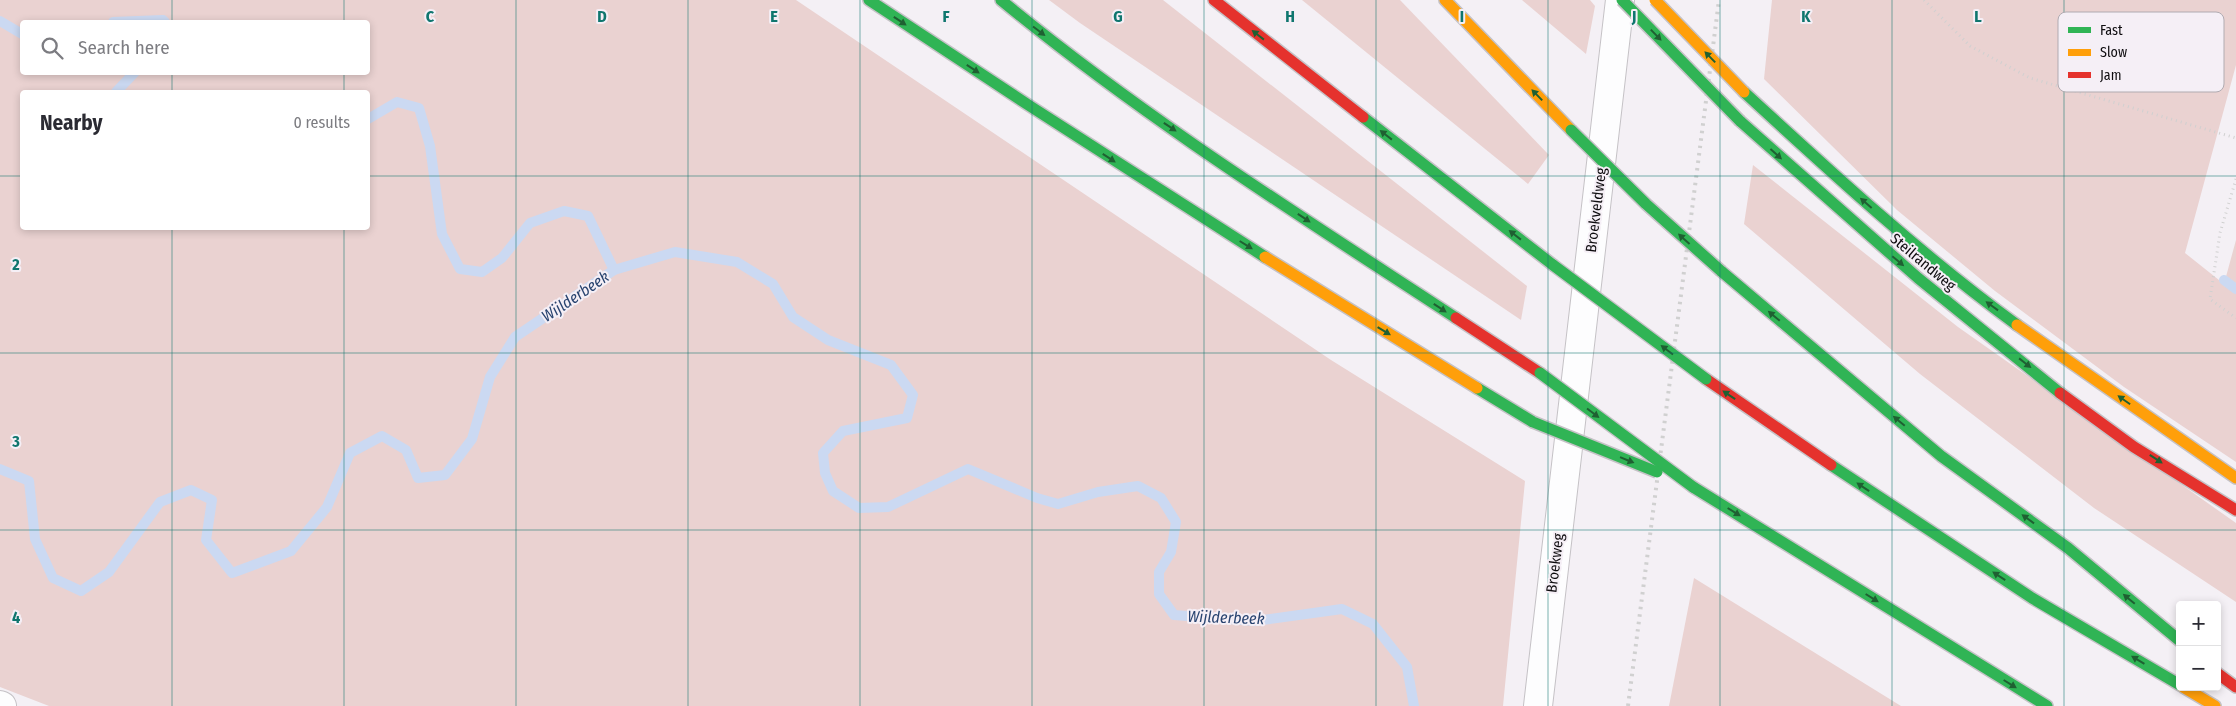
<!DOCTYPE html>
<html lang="en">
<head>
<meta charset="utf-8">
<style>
	body { margin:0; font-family:"Fira Sans Condensed",sans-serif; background:#f7f7f7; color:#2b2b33 }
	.controls { position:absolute; right:15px; bottom:15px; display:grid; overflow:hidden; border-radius:5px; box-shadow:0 2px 8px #0003 }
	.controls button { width:45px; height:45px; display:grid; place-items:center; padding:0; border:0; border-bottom:1px solid #e1e1e2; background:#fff; color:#2b2b33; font:25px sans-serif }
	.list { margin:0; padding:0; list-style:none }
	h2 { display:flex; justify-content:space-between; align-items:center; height:65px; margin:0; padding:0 20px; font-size:21px }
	h2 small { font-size:16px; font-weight:400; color:#7c7c81 }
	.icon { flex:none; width:28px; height:28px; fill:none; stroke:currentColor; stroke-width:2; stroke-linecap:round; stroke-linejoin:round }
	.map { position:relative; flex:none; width:2236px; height:706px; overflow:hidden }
	.search { position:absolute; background:#fff; box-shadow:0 2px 8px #0003; left:20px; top:20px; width:350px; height:55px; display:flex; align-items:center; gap:12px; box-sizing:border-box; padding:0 18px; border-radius:5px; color:#7c7c81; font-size:19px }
	.panel { position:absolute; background:#fff; box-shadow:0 2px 8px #0003; left:20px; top:90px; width:350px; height:140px; border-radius:5px }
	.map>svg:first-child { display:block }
	.green { fill:#ead2d1; fill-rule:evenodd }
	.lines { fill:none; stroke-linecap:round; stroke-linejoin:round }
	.stream { stroke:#cbd9f2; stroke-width:10 }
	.street-casing { stroke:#c5c2c6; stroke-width:30 }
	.fast-casing { stroke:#c5c2c6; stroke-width:14 }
	.slow-casing { stroke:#c5c2c6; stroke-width:14 }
	.jam-casing { stroke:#c5c2c6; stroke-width:14 }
	.path { stroke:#d0d0d0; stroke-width:3; stroke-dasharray:1 4; stroke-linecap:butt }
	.street { stroke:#fdfdfe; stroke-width:28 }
	.fast { stroke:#30b455; stroke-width:11 }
	.slow { stroke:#ff9f0a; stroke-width:11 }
	.jam { stroke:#e5322d; stroke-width:11 }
	.rail { stroke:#d0d0d0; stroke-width:4; stroke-dasharray:2.5 5; stroke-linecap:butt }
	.fast-bridge-casing { stroke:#c5c2c6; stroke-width:14; stroke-linecap:butt }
	.slow-bridge-casing { stroke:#c5c2c6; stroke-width:14; stroke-linecap:butt }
	.fast-bridge { stroke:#30b455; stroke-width:11 }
	.slow-bridge { stroke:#ff9f0a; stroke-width:11 }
	.oneway { fill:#1f6032 }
	.grid { fill:none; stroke:#0f766e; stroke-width:1; stroke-opacity:0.55 }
	.labels { text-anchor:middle; stroke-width:4; stroke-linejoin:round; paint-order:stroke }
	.street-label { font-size:15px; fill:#0e0c0f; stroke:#f5eff6 }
	.water-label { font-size:16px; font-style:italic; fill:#28436f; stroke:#f5eff6 }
	.key { fill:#f5eff6; stroke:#b0abb1; stroke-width:1 }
	.key-label { font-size:14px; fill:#0e0c0f }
	.grid-label { font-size:16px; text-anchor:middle; font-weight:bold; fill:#0f766e; stroke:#f5eff6; stroke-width:4; stroke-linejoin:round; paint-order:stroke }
</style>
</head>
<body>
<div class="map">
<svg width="2236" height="706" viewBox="0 0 2236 706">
	<rect width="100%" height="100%" fill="#f4f0f5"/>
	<!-- green -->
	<g class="green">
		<path d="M0 0H796L1331 360 1525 481 1503 706H49L0 687ZM22 22H368V72H22ZM22 92H368V228H22Z"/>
		<polygon points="1049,0 1163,0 1527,286 1521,320 1080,23"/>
		<polygon points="1302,0 1400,0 1549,155 1528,184"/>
		<polygon points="1522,0 1590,0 1595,6 1586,54"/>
		<polygon points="1772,0 2236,0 2236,65 2185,253 2224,284 2236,240 2236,462 2124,387 1995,291 1897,210 1764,79"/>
		<polygon points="1753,165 1958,327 2236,523 2236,602 2094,508 1920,374 1744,224"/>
		<polygon points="1694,578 1901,706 1669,706"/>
	</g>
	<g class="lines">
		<!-- stream -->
		<g class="stream">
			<polyline points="0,21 22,34"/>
			<polyline points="113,22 163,20 165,22"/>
			<polyline points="116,92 135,72"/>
			<polyline points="368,119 397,102 419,108 430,146 442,234 460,269 482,272 502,258 530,223 564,211 588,216 614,270"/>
			<polyline points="2224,280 2236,289"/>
			<polyline points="0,469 29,481 35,539 53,578 81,591 109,572 160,502 191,490 212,500 206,540 232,573 291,551 327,507 350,453 382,436 406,450 418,478 445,475 472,439 490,377 515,337 614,270 675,252 737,262 773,284 793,317 828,340 891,365 913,395 907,418 843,431 823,453 825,473 833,491 859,508 888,507 968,469 1037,498 1058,504 1098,492 1138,486 1161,498 1176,522 1171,552 1159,572 1159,594 1174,615 1256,621 1342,609 1373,624 1407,667 1414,706"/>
		</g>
		<defs>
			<g id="street">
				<polyline points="0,705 2,706"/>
				<polyline points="1538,706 1620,0"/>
			</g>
			<g id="fast">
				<polyline points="869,0 1033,108 1265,257"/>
				<path d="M1001 0C1144 118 1302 217 1456 318"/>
				<path d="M1744 92C1832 173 1920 254 2017 325"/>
				<polyline points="1363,117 1553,265"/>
				<polyline points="1740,121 1918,278 2060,393"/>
				<polyline points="1721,271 1941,456 2068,548 2180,641"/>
				<polyline points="1477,388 1533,422"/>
				<polyline points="1831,465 2032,598 2180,685"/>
				<polyline points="1693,487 2047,706"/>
			</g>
			<g id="slow">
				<polyline points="1445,0 1571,130"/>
				<polyline points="1265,257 1477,388"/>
				<polyline points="2017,325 2236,478"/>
				<polyline points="2183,687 2215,706"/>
			</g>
			<g id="jam">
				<polyline points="1214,0 1363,117"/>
				<polyline points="1456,318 1540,373"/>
				<polyline points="1706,379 1831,465"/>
				<polyline points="2060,393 2134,447 2236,510"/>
				<polyline points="2217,673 2236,687"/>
			</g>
		</defs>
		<!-- street casing -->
		<use href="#street" class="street-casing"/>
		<!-- fast casing -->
		<use href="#fast" class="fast-casing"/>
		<!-- slow casing -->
		<use href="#slow" class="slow-casing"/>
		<!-- jam casing -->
		<use href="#jam" class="jam-casing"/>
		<!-- path -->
		<g class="path">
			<polyline points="1924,0 1970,46 2030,78 2236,138"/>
			<polyline points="2236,179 2220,233 2210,299 2236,318"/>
		</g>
		<!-- street -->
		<use href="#street" class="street"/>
		<!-- fast -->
		<use href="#fast" class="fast"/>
		<!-- slow -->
		<use href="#slow" class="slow"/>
		<!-- jam -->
		<use href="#jam" class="jam"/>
		<!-- rail -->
		<polyline class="rail" points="1628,706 1719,0"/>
		<defs>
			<g id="fast-bridge">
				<polyline points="1622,0 1740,121"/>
				<polyline points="1571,130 1646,204 1721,271"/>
				<polyline points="1553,265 1706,379"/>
				<polyline points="1540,373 1693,487"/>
				<polyline points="1533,422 1657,472"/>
			</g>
			<polyline id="slow-bridge" points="1655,0 1744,92"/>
		</defs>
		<!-- fast-bridge casing -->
		<use href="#fast-bridge" class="fast-bridge-casing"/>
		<!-- slow-bridge casing -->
		<use href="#slow-bridge" class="slow-bridge-casing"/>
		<!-- fast-bridge -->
		<use href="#fast-bridge" class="fast-bridge"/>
		<!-- slow-bridge -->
		<use href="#slow-bridge" class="slow-bridge"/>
	</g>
	<!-- one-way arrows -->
	<defs><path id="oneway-solid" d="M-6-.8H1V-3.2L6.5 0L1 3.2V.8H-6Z" transform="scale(1.25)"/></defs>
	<g class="oneway">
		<use href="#oneway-solid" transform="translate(900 21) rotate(34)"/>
		<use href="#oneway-solid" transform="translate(1039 31) rotate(37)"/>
		<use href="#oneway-solid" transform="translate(1258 35) rotate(-142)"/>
		<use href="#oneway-solid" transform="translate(1656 35) rotate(46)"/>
		<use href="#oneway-solid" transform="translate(1710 57) rotate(-134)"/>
		<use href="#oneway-solid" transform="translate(973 69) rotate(33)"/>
		<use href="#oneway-solid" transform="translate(1537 95) rotate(-134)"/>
		<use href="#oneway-solid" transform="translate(1170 127) rotate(34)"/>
		<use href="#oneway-solid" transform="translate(1386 135) rotate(-142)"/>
		<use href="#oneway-solid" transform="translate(1776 154) rotate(42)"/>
		<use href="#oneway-solid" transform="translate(1109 158) rotate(33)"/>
		<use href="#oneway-solid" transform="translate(1866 203) rotate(-139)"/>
		<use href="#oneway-solid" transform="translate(1304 218) rotate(34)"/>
		<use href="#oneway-solid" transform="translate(1515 235) rotate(-142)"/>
		<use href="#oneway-solid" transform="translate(1684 239) rotate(-138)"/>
		<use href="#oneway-solid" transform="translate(1246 245) rotate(32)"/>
		<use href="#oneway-solid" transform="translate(1898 261) rotate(40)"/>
		<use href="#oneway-solid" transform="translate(1992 306) rotate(-144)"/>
		<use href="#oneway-solid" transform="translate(1440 308) rotate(33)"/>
		<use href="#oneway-solid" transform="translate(1774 316) rotate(-140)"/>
		<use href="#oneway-solid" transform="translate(1384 331) rotate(31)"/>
		<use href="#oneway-solid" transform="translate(1667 350) rotate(-143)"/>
		<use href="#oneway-solid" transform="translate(2025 363) rotate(38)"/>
		<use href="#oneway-solid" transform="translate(1729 395) rotate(-146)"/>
		<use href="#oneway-solid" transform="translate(2124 400) rotate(-145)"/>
		<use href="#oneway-solid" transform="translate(1593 413) rotate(37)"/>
		<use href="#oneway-solid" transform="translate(1899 421) rotate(-140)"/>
		<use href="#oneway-solid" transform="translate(2156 459) rotate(33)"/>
		<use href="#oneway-solid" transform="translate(1627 460) rotate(22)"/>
		<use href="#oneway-solid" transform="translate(1863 487) rotate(-146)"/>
		<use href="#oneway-solid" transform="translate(1734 512) rotate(32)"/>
		<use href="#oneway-solid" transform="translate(2028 519) rotate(-144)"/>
		<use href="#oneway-solid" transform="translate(1999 576) rotate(-147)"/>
		<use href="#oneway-solid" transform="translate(1872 598) rotate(32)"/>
		<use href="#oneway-solid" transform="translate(2129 599) rotate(-140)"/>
		<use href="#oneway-solid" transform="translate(2138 660) rotate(-149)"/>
		<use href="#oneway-solid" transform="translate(2010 684) rotate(32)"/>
	</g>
	<!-- grid -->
	<path class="grid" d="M172 0V22M344 0V22M516 0V706M688 0V706M860 0V706M1032 0V706M1204 0V706M1376 0V706M1548 0V706M1720 0V706M1892 0V706M2064 0V706M172 72V92M344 72V92M0 176H22M368 176H2236M172 228V706M344 228V706M0 353H2236M0 530H2236"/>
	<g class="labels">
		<!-- street labels -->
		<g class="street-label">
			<text transform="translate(1596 210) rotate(-83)" y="5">Broekveldweg</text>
			<text transform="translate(1923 262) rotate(40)" y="5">Steilrandweg</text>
			<text transform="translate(1555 563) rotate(-83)" y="5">Broekweg</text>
		</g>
		<!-- water labels -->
		<g class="water-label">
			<text transform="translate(575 296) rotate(-34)" y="6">Wijlderbeek</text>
			<text transform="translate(1226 617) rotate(2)" y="6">Wijlderbeek</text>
		</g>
	</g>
	<!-- legend -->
	<rect x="2058" y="12" width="166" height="80" rx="8" class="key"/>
	<rect x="2068" y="27" width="23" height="6" fill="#30b455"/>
	<rect x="2068" y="49" width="23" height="7" fill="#ff9f0a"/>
	<rect x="2068" y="72" width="23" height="6" fill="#e5322d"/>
	<g class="key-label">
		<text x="2100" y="35">Fast</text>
		<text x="2100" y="57">Slow</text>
		<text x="2100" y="80">Jam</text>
	</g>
	<g class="grid-label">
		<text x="430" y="22">C</text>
		<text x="602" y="22">D</text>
		<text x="774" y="22">E</text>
		<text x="946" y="22">F</text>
		<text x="1118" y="22">G</text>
		<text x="1290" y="22">H</text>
		<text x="1462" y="22">I</text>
		<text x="1634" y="22">J</text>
		<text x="1806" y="22">K</text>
		<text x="1978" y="22">L</text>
		<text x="16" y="270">2</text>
		<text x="16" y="447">3</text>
		<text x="16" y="623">4</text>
	</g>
</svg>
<div class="controls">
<button>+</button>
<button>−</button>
</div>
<div class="search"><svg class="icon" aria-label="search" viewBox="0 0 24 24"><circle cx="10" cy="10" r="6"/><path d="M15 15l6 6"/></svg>Search here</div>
<section class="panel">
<h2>Nearby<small>0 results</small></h2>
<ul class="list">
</ul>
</section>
</div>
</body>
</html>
